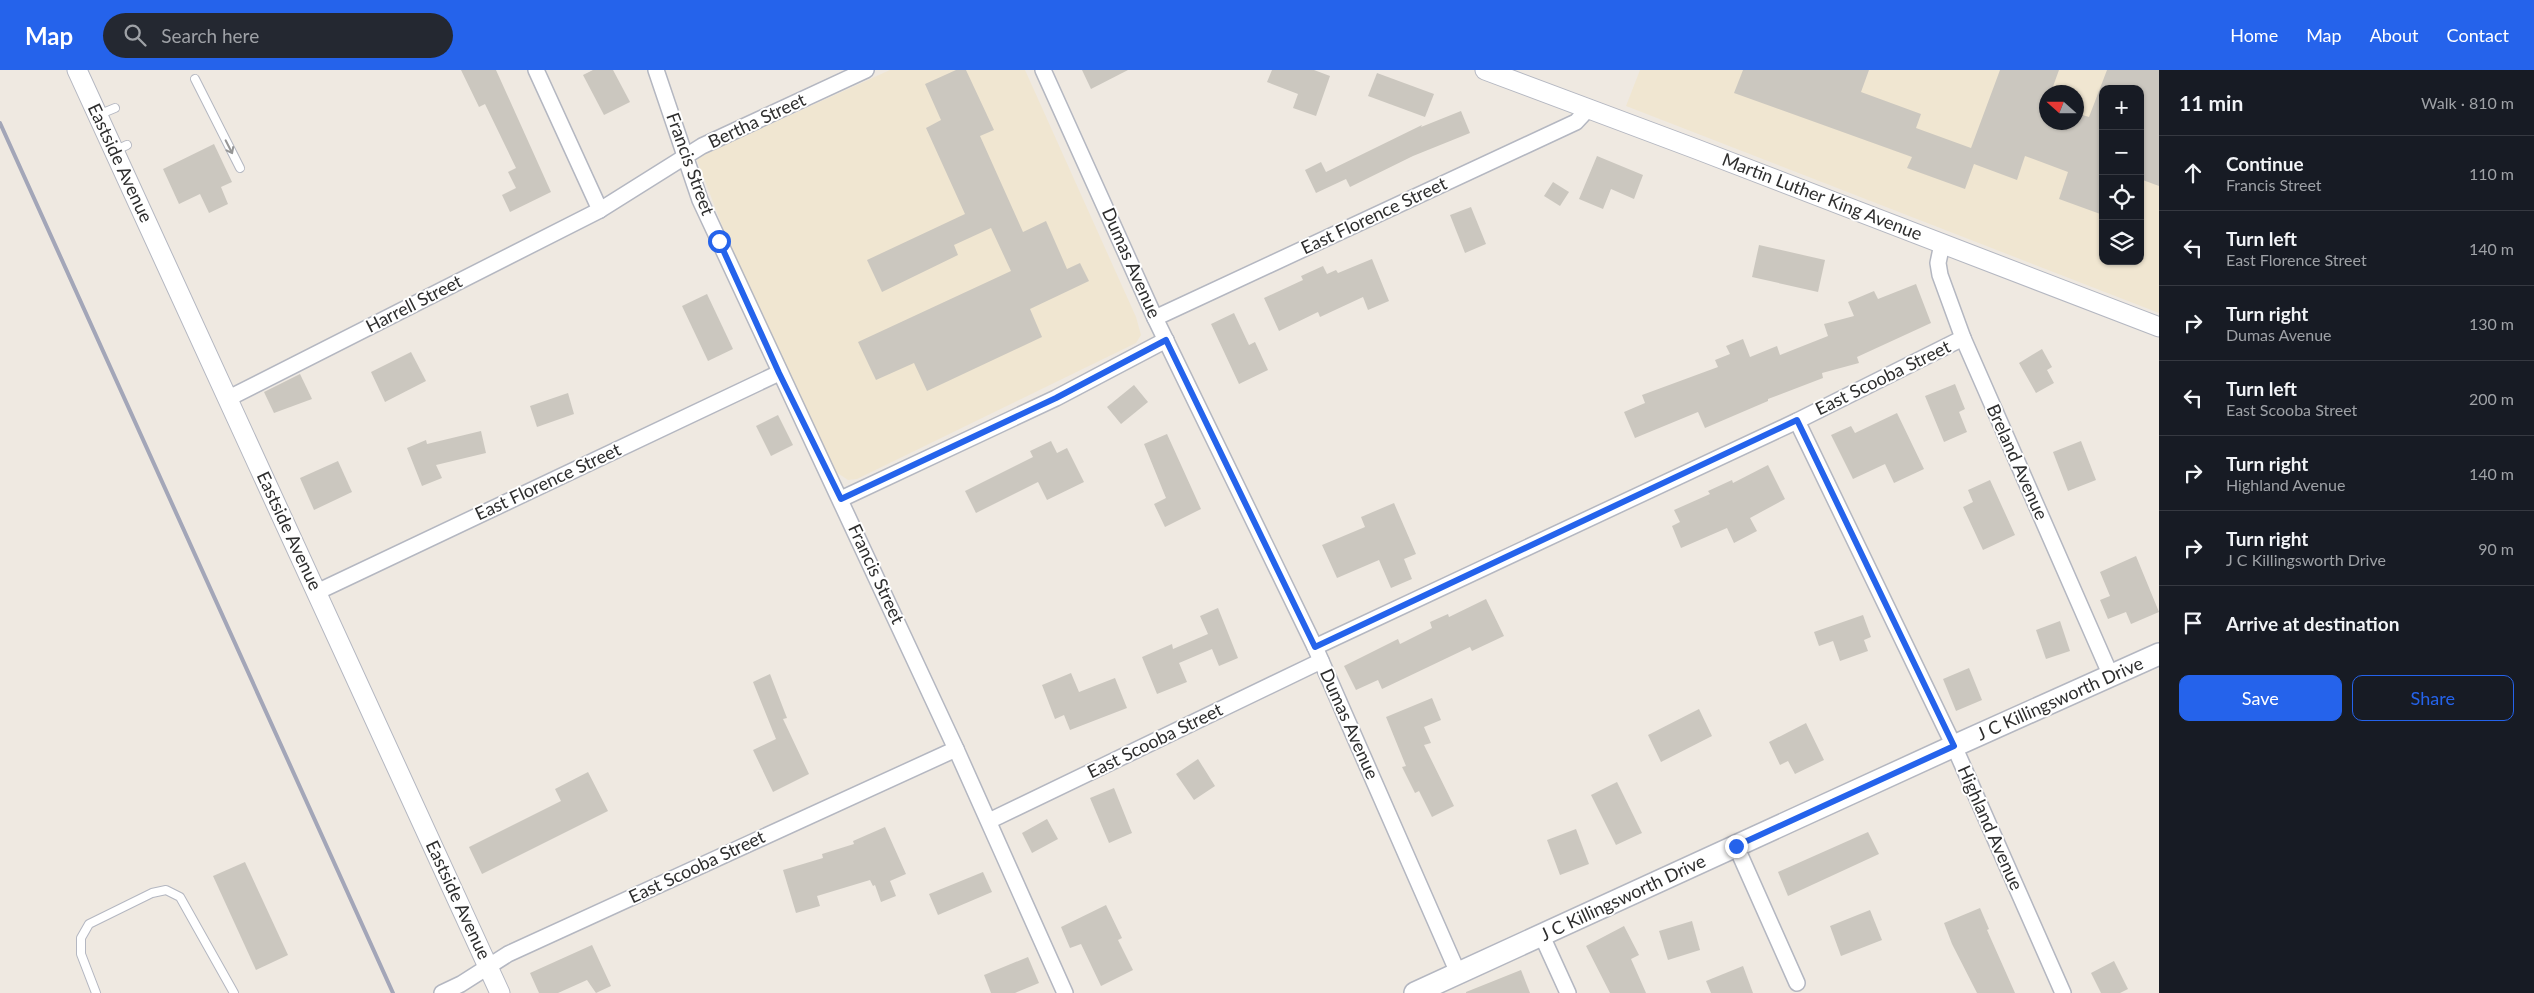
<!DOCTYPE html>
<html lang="en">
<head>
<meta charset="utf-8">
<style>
	body { margin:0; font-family:Lato,sans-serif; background:#242831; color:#f1f3f6 }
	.controls { position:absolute; right:15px; top:15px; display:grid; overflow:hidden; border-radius:10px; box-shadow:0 1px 4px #0004 }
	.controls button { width:45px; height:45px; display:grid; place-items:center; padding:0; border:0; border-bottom:1px solid #363941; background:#171b24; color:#f1f3f6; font:25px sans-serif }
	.compass { position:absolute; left:2039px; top:15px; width:45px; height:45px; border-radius:50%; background:#171b24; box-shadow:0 1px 4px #0004; rotate:291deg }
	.stop { position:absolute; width:15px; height:15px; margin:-11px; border:4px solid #2563eb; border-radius:50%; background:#fff }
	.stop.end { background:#2563eb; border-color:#fff; box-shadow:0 1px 5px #0008 }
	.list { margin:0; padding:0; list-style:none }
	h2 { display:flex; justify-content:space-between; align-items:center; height:65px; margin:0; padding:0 20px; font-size:21px }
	h2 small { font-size:16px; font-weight:400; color:#9ea1a6 }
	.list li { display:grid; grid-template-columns:32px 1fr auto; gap:15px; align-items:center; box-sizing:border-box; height:75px; padding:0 20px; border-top:1px solid #363941 }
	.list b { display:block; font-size:19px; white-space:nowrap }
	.list p { margin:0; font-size:16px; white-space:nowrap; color:#9ea1a6 }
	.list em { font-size:16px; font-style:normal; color:#9ea1a6 }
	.actions { display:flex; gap:10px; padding:15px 20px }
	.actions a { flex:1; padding:11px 0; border:1px solid #2563eb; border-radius:10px; text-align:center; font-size:18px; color:#2563eb }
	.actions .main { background:#2563eb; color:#fff }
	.icon { flex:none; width:28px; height:28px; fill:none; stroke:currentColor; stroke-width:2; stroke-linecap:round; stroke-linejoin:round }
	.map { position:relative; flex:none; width:2159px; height:923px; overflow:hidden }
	header { display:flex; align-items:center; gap:30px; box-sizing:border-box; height:70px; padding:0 25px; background:#2563eb; color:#fff }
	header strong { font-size:24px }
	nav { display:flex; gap:28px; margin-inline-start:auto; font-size:18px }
	.search { width:350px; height:45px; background:#242831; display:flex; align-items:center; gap:12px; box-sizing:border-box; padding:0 18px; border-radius:28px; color:#9ea1a6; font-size:19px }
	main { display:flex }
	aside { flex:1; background:#171b24 }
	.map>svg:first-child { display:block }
	.education { fill:#f0e6d1; fill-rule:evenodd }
	.building { fill:#cbc7bf }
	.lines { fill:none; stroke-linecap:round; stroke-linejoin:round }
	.service-casing { stroke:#b4b7c1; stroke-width:10 }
	.minor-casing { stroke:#b4b7c1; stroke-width:18 }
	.tertiary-casing { stroke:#b4b7c1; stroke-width:21 }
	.secondary-casing { stroke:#b4b7c1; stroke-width:24 }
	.service { stroke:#fff; stroke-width:8 }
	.minor { stroke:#fff; stroke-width:15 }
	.tertiary { stroke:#fff; stroke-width:19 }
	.secondary { stroke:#fff; stroke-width:21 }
	.rail { stroke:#a3a6b8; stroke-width:4 }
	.oneway { stroke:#969696 }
	.route { stroke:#2563eb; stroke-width:6 }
	.labels { text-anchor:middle; stroke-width:4; stroke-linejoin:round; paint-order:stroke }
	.street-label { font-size:18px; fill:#2e2e2e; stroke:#fff }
</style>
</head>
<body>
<header>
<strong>Map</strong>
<div class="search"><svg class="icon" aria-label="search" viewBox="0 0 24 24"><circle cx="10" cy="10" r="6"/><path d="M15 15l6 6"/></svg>Search here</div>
<nav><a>Home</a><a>Map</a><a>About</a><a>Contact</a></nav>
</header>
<main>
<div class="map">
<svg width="2159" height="923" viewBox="0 0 2159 923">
	<rect width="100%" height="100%" fill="#efe9e1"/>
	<!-- education -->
	<g class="education">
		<polygon points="890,0 1025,0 1136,247 1141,265 1136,273 857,409 848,410 836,402 731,179 697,90 700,86"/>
		<path d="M1640 0H2159V243L1626 36ZM2103 19H2140V191H2103ZM2046 22H2076V52H2046Z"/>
	</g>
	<!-- building -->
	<g class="building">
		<polygon points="461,0 496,0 551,122 510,142 502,125 516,118 508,102 516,98 485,34 479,37"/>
		<polygon points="593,0 613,0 630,32 604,45 583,5"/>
		<polygon points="956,0 966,0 994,60 980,66 1023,162 1046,151 1067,199 1080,193 1089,211 1030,239 1042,267 927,321 914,293 876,310 858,272 1011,201 991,158 954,175 958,185 882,222 867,190 965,144 926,58 941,50 925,14"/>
		<polygon points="1082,0 1128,0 1091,19"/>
		<polygon points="1272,0 1314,0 1330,6 1316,46 1293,38 1298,24 1267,12"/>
		<polygon points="1743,0 1869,0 1861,22 1921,44 1916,58 1971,78 2000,0 2059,0 2051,22 2046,22 2046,52 2076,52 2076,43 2089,47 2107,0 2159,0 2159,116 2140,109 2140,19 2103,19 2103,145 2059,129 2068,102 2025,86 2017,110 1974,94 1965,119 1907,98 1912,87 1734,23"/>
		<polygon points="1377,3 1434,24 1425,47 1368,26"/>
		<polygon points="1461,41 1470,63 1413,86 1350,117 1346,109 1316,123 1305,100 1321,92 1326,102 1422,55 1421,57"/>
		<polygon points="214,74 232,112 221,117 228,134 209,143 200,124 179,134 163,99"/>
		<polygon points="1597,86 1643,105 1634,129 1611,119 1603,139 1579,129"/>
		<polygon points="1553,112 1569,122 1560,136 1544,126"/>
		<polygon points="1471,137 1486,174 1465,183 1450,145"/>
		<polygon points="1759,175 1825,190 1818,222 1752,207"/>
		<polygon points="1372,189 1389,231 1368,240 1363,227 1320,247 1318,242 1279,261 1264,228 1303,210 1301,206 1323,196 1327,204 1336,200 1338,203"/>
		<polygon points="1916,214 1931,253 1857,287 1859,293 1822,303 1823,308 1768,329 1768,331 1705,358 1698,342 1635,368 1624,342 1645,333 1642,325 1718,297 1715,290 1730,284 1726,276 1743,269 1750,287 1777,276 1780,285 1828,266 1824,254 1854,246 1848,232 1874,221 1878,229"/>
		<polygon points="707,224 733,279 708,291 682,236"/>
		<polygon points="1234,243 1249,275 1255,272 1268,300 1239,314 1211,254"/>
		<polygon points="2042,279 2052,297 2047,300 2054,313 2036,323 2019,293"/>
		<polygon points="411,282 426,311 385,332 371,302"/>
		<polygon points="300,304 312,329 274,343 264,322"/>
		<polygon points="1955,314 1965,339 1959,342 1967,362 1944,372 1925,326"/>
		<polygon points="1134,315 1148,332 1121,354 1107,337"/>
		<polygon points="568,323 574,344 537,357 530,336"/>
		<polygon points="1897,343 1924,399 1894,413 1885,394 1853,409 1831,365 1851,356 1855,363"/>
		<polygon points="778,345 793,375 771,386 756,356"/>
		<polygon points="481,361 486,383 436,395 442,408 422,416 407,378 426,370 427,374"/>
		<polygon points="1167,364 1201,439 1165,457 1154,434 1166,428 1144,374"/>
		<polygon points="1051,371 1057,383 1067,378 1084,412 1047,430 1038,412 976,443 965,421 1033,387 1030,381"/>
		<polygon points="2081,371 2096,410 2068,421 2053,382"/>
		<polygon points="338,391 352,422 314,440 300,408"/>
		<polygon points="1768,395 1785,429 1750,448 1757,461 1734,473 1727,458 1681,478 1672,456 1680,452 1674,440 1710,424 1708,421 1732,410 1733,413"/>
		<polygon points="1990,410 2015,465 1983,480 1963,437 1973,432 1968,420"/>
		<polygon points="1394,433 1416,484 1404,489 1412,509 1391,518 1379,490 1337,508 1322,475 1365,457 1361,447"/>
		<polygon points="2136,486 2159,542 2131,554 2126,542 2108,549 2100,530 2110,526 2100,502"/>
		<polygon points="1486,529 1504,566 1472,581 1470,577 1382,619 1378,610 1356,620 1344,596 1398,569 1400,574 1432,558 1430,552 1448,544 1449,547"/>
		<polygon points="1218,538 1238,588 1219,596 1212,579 1179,593 1187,612 1157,624 1142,587 1172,574 1173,579 1208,564 1200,546"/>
		<polygon points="1863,545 1871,567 1864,570 1868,581 1840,591 1833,571 1819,576 1814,562"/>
		<polygon points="2060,551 2070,581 2046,589 2036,560"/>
		<polygon points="1969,598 1982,630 1956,641 1943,609"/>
		<polygon points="1071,603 1079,622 1115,608 1127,638 1070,660 1064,645 1055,649 1042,615"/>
		<polygon points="770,604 787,648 783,649 809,704 773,722 753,680 776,669 753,612"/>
		<polygon points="1432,628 1441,650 1424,657 1431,673 1424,675 1454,736 1432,747 1419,721 1415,723 1402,697 1406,696 1386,647"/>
		<polygon points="1699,639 1712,666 1661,692 1648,665"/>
		<polygon points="1806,653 1824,690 1795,704 1788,691 1780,695 1769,672"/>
		<polygon points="1198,689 1215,716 1194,730 1176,704"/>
		<polygon points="588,702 608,741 482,804 469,777 561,731 555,719"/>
		<polygon points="1617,712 1642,763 1616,775 1591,725"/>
		<polygon points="1114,718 1132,763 1109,773 1090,728"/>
		<polygon points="1047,749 1058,769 1032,783 1022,763"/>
		<polygon points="885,757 906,804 890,811 896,826 881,832 875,815 873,816 870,810 817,826 820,836 796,843 783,800 823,788 822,784 854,774 853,771"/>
		<polygon points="1576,759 1589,794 1560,805 1547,770"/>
		<polygon points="1868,762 1879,784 1788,826 1778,802"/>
		<polygon points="245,792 288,885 256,900 213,806"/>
		<polygon points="983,802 992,822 938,845 929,824"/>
		<polygon points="1106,835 1122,868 1118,870 1133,900 1101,916 1081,874 1070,878 1061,857"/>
		<polygon points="1980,838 1989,859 1987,860 2015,923 1977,923 1952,874 1944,853"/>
		<polygon points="1870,840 1882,870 1841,886 1830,856"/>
		<polygon points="1692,851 1700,880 1668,890 1659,861"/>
		<polygon points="1624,856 1639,885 1631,889 1646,923 1610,923 1586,876"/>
		<polygon points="592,875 611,916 596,923 587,910 558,923 539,923 530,903"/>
		<polygon points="1028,887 1039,913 1015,923 991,923 984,905"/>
		<polygon points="2114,891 2128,919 2120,923 2101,923 2091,903"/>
		<polygon points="1743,896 1753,923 1711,923 1706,911"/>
		<polygon points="1521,900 1530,923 1466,923 1466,922"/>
	</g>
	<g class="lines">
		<defs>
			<g id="service">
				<polyline points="195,9 240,98"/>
				<polyline points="98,45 115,38"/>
				<polyline points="114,81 127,75"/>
				<polyline points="96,923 81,884 81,868 89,854 152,823 166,820 180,827 234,923"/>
			</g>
			<g id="minor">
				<polyline points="536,0 600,140"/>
				<polyline points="656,0 700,130 956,679 1065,923"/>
				<polyline points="1043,0 1155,248 1315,577 1458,903"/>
				<polyline points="1942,174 1938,193 1940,205 1963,268 2111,606"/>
				<polyline points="1155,248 1576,52 1589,38"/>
				<polyline points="227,329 600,140 702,76 866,0"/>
				<polyline points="1797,351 1954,676 2063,923"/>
				<polyline points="841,429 1056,328 1166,270"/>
				<polyline points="317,522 779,303"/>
				<polyline points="1315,577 1797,351 1963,268"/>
				<polyline points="989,751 1321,591"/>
				<polyline points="1736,776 1797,913"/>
				<polyline points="1542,866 1568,923"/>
				<polyline points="442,923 461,914 508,884 956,679"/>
			</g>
			<g id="tertiary">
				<polyline points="77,0 500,923"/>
				<polyline points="1485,0 1696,79 2159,257"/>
			</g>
			<polyline id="secondary" points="1415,923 1954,676 2159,584"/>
		</defs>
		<!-- service casing -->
		<use href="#service" class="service-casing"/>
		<!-- minor casing -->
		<use href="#minor" class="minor-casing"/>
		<!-- tertiary casing -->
		<use href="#tertiary" class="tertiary-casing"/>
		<!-- secondary casing -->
		<use href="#secondary" class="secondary-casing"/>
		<!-- service -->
		<use href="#service" class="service"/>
		<!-- minor -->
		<use href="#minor" class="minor"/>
		<!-- tertiary -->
		<use href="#tertiary" class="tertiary"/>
		<!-- secondary -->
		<use href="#secondary" class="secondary"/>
		<!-- rail -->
		<polyline class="rail" points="0,53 393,923"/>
	</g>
	<!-- one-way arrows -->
	<defs><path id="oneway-shaft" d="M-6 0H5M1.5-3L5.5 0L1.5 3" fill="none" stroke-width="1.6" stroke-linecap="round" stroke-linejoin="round" transform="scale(1.25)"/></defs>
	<use class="oneway" href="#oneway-shaft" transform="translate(229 77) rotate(63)"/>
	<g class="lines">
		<!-- route -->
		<polyline class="route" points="719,171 779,303 841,429 1056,328 1166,270 1315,577 1797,350 1954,676 1736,776"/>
	</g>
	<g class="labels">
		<!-- street labels -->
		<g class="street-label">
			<text transform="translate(757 51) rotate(-25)" y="6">Bertha Street</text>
			<text transform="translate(120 93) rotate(65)" y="6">Eastside Avenue</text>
			<text transform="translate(690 94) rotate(70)" y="6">Francis Street</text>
			<text transform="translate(1822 127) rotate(21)" y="6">Martin Luther King Avenue</text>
			<text transform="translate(1374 146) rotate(-25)" y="6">East Florence Street</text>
			<text transform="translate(1131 193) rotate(66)" y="6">Dumas Avenue</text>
			<text transform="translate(414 234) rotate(-27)" y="6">Harrell Street</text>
			<text transform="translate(1883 308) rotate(-26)" y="6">East Scooba Street</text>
			<text transform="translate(2017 392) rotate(66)" y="6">Breland Avenue</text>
			<text transform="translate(548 412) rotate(-25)" y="6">East Florence Street</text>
			<text transform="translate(289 461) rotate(65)" y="6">Eastside Avenue</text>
			<text transform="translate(876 504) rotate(65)" y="6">Francis Street</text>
			<text transform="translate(2060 629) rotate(-24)" y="6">J C Killingsworth Drive</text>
			<text transform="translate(1349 654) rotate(66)" y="6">Dumas Avenue</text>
			<text transform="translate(1155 671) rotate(-26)" y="6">East Scooba Street</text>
			<text transform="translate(1990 758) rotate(66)" y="6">Highland Avenue</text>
			<text transform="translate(697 797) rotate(-25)" y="6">East Scooba Street</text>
			<text transform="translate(1623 828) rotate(-25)" y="6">J C Killingsworth Drive</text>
			<text transform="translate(458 830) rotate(65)" y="6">Eastside Avenue</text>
		</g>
	</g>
</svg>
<div class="controls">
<button>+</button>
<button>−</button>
<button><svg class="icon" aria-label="locate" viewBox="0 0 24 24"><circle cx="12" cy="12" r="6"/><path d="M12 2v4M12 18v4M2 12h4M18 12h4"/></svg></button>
<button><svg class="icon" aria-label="layers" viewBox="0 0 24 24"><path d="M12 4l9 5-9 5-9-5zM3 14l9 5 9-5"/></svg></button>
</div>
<svg class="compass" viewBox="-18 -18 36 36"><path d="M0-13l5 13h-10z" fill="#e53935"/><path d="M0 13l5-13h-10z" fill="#9ea1a6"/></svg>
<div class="stop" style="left:719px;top:171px"></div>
<div class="stop end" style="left:1736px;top:776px"></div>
</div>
<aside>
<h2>11 min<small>Walk · 810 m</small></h2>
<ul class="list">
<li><svg class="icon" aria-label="ahead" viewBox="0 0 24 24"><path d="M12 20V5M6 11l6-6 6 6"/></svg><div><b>Continue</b><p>Francis Street</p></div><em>110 m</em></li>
<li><svg class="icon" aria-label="left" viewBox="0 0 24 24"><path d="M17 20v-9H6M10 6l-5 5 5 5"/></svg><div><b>Turn left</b><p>East Florence Street</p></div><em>140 m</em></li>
<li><svg class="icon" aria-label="right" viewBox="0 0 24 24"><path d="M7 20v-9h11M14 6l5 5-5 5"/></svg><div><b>Turn right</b><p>Dumas Avenue</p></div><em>130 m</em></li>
<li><svg class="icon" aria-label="left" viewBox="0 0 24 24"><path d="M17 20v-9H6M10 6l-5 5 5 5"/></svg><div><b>Turn left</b><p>East Scooba Street</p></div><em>200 m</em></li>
<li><svg class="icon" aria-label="right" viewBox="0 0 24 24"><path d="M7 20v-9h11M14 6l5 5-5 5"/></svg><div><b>Turn right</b><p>Highland Avenue</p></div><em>140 m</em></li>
<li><svg class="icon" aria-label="right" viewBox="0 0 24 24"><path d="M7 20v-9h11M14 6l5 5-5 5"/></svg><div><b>Turn right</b><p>J C Killingsworth Drive</p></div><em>90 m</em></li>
<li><svg class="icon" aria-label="arrive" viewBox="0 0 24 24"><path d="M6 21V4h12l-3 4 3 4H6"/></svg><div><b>Arrive at destination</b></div></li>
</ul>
<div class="actions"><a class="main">Save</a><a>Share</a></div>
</aside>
</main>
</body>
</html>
